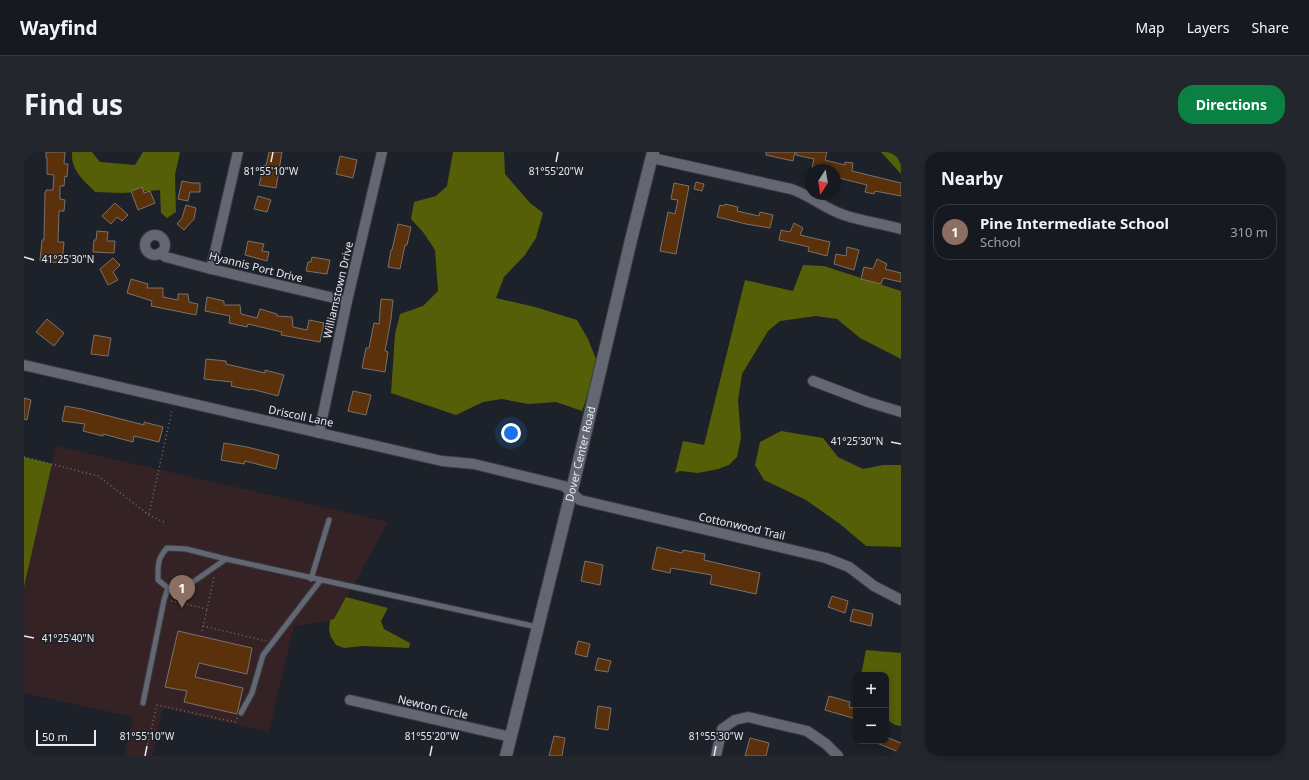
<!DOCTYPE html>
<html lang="en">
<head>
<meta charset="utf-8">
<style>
	body { margin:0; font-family:"Noto Sans",sans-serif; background:#23262c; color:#f1f3f6 }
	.controls { position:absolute; right:12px; bottom:12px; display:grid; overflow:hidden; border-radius:8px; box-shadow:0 2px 6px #0003 }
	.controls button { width:36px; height:36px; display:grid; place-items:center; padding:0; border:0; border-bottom:1px solid #35383d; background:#16191f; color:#f1f3f6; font:20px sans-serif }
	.compass { position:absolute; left:781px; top:12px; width:36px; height:36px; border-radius:50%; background:#16191f; box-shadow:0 2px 6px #0003; rotate:192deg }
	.scale { position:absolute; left:12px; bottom:10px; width:60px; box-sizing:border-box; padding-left:4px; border:2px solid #e8eaf0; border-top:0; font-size:11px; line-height:14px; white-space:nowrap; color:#e8eaf0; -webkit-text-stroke:3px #1d2129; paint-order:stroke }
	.you { position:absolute; left:487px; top:281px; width:14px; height:14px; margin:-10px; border:3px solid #fff; border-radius:50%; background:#1a73e8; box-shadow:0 0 0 6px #1a73e833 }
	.badge { display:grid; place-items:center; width:26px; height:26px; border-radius:50%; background:#0b8043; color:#fff; font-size:13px; font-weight:700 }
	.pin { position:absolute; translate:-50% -33px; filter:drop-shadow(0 1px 2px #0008) }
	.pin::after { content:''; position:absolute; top:21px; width:14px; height:12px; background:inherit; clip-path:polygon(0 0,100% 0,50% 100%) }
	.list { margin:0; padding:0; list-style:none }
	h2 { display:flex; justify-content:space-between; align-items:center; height:52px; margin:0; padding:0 16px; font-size:17px }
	h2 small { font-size:13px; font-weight:400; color:#9ea0a4 }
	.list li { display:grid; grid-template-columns:26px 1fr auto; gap:12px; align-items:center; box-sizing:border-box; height:56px; margin:0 8px 8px; padding:0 8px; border:1px solid #35383d; border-radius:16px }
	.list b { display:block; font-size:15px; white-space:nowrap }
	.list p { margin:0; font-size:13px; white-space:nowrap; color:#9ea0a4 }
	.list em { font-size:13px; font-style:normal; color:#9ea0a4 }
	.map { position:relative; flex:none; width:877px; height:604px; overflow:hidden; border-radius:16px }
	header { display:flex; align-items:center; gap:24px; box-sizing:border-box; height:56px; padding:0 20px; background:#16191f; border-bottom:1px solid #35383d }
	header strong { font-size:19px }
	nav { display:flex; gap:22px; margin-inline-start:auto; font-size:14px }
	.intro { display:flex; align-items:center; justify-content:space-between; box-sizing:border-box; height:96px; padding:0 24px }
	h1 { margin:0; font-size:28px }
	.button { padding:10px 18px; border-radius:16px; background:#0b8043; color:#fff; font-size:14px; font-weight:700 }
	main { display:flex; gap:24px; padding:0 24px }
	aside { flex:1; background:#16191f; border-radius:16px; box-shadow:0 2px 6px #0003 }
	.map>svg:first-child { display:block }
	.education { fill:#352225 }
	.forest { fill:#555f07 }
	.building { fill:#5a310b; stroke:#7a716a }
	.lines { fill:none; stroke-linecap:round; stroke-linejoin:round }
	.service-casing { stroke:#383b42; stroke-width:7 }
	.minor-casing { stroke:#383b42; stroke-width:12 }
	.tertiary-casing { stroke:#383b42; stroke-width:14 }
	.path { stroke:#6c7077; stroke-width:1.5; stroke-dasharray:1 3; stroke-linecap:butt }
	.service { stroke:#636771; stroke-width:5 }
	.minor { stroke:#636771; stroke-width:10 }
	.tertiary { stroke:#636771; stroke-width:12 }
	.ticks { fill:none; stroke:#e8eaf0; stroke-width:1.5 }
	.labels { text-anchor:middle; stroke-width:3; stroke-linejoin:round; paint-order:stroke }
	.street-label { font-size:11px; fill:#e8eaf0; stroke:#1d2129 }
	.ticks-label { font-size:10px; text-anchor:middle; fill:#e8eaf0; stroke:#1d2129; stroke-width:3; stroke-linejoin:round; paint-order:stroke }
</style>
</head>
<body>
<header>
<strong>Wayfind</strong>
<nav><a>Map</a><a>Layers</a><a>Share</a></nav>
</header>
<div class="intro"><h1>Find us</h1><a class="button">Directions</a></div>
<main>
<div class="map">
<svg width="877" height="604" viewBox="0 0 877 604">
	<rect width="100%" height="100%" fill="#1d2129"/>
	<!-- education -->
	<polygon class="education" points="32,294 364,370 310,468 270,474 245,580 139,556 128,604 100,604 109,565 0,541 0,435"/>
	<!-- forest -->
	<g class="forest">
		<path d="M48 0H68L76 10 111 13 119 0H156L151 23 152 60 143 66 137 61 136 38 99 41 71 40C59 27 47 19 48 0Z"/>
		<polygon points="429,0 480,0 481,22 506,51 519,61 512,86 501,103 480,125 472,146 511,155 553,168 564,187 574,212 558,259 532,250 504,252 478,247 459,250 432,263 367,241 371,182 376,162 399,154 414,139 411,98 399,80 387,67 390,50 412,44 423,34"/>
		<polygon points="857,0 877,0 877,22"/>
		<polygon points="779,113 800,114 877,139 877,207 836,186 813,167 792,164 756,169 744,179 718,222 714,249 717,286 713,305 705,313 694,317 674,321 656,319 651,321 659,289 680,293 721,128 769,139"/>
		<polygon points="757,279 799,286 814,305 839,317 859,313 877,313 877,395 842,394 816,372 782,348 740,328 731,313 736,290"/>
		<polygon points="0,305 28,312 0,435"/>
		<polygon points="322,445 364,456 357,469 360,477 386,491 385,496 339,494 320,496 312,493 307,485 305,478 306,468 310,467"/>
		<polygon points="842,498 877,501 877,574 871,573 862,567 862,523 837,523"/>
	</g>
	<!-- building -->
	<g class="building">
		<polygon points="22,0 41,0 40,12 44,12 43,25 41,24 40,34 36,34 36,47 41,48 40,59 35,59 34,90 40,90 38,111 16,109 18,88 20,88 21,40 22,40 22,38 29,38 30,23 23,22 23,6 22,6"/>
		<polygon points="245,0 258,0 252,36 235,33 240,13 242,14"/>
		<polygon points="742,0 771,0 769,9 742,3"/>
		<polygon points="772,0 803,0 801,8 821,13 821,10 829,11 828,19 877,31 877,44 851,39 850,42 841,40 843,33 811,25 811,18 802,18 788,15 790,7 772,3"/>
		<polygon points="316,4 333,8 329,26 312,22"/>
		<polygon points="158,29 168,31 176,31 176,40 166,40 164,49 154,47"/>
		<polygon points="672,30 680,32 678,39 670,37"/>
		<polygon points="650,31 665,34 652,102 636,99 644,60 651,62 654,48 647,47"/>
		<polygon points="118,35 120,41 126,39 131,51 114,58 107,39"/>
		<polygon points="234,44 247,48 243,60 230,57"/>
		<polygon points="91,51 104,63 98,69 93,65 87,72 78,64"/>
		<polygon points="701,52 714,55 713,59 735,64 736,60 749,63 746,76 722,72 693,65 696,53 700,54"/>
		<polygon points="162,53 172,56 170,67 160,78 153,72 158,66"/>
		<polygon points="770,71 779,76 776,83 806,90 803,104 784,99 785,95 755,88 757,78 766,80"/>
		<polygon points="374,72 387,75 383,93 381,93 376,117 364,115 367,98 368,98"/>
		<polygon points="73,79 84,80 83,89 91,89 90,101 69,100 70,88 72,88"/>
		<polygon points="224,89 240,92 238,99 245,100 243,109 221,103"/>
		<polygon points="823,95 835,98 830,118 810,112 812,102 822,104"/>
		<polygon points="288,105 306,108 303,122 282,119 284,110 287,110"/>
		<polygon points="89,106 96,113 89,120 94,128 84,133 76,117"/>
		<polygon points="853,107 863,112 861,117 877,121 877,130 859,126 857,132 837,127 840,115 849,117"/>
		<polygon points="107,127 124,132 123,136 139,136 139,145 154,148 154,142 164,142 165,150 174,152 172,163 127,154 128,149 103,141"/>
		<polygon points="183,145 200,149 200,153 216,153 217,162 233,166 236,157 253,162 253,164 268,165 269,175 283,178 285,168 300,171 296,190 257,183 258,180 224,172 223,175 205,171 206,164 181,159"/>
		<polygon points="357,147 369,148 367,167 361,199 364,200 361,220 338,216 342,196 345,196 350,171 355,172"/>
		<polygon points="23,167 40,181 30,194 12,180"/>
		<polygon points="70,183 87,186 84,204 67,202"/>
		<polygon points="182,207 202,209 202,212 241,221 241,218 260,223 254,244 227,237 226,238 207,234 208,230 180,227"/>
		<polygon points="329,239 347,243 342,263 324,259"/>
		<polygon points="0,246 7,248 3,268 0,267"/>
		<polygon points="41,254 58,257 120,273 120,270 139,275 135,290 110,284 109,290 79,282 79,284 59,279 61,272 38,269"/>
		<polygon points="200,291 223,295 255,303 252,317 221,309 220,312 197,308"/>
		<polygon points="633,395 658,401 659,398 681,402 680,408 736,421 732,442 686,432 688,423 647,416 646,421 628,417"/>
		<polygon points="561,409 579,413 576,433 557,429"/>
		<polygon points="808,444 824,449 821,461 804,455"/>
		<polygon points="829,457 849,462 847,474 826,469"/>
		<polygon points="154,479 228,496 223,522 175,511 171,525 219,536 213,562 160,550 163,539 141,535"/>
		<polygon points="554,489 566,492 563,505 551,502"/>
		<polygon points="574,506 587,509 584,520 571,518"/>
		<polygon points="805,544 826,550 825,555 832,557 832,567 801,558"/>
		<polygon points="574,554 587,556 584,578 571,576"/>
		<polygon points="530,584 541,586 538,604 525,604"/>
		<polygon points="862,585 877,591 877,601 848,589 862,589"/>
		<polygon points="726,586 745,591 742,604 721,604"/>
	</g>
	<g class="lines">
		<defs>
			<g id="service">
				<path d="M143 396 162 397 202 407 159 437 144 436 134 428C134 413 133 407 143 396Z"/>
				<polyline points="202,407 513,475"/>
				<polyline points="287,427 305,368"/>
				<polyline points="119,551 140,448 144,436"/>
				<polyline points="217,561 228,541 239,503 296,429"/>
			</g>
			<g id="minor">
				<path d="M628 6 767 37C786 43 801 57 820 63 838 69 858 72 877 77"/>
				<circle cx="131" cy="93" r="10"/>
				<polyline points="136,101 142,105 187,117 323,149"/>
				<polyline points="187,117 214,0"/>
				<polyline points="0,213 418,309 450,312 540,334 556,348 802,406 825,415 850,434 877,448"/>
				<polyline points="789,229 844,250 877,260"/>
				<polyline points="295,281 323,149 358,0"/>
				<polyline points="326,548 487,585"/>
				<polyline points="692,604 698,577 711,568 724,565 783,579 802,592 814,604"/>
			</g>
			<g id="tertiary">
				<path id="s1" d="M482 604 552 321 607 88 629 0"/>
			</g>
		</defs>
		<!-- service casing -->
		<use href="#service" class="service-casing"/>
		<!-- minor casing -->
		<use href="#minor" class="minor-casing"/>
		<!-- tertiary casing -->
		<use href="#tertiary" class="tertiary-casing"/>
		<!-- path -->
		<g class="path">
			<polyline points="0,305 74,324 125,363 140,370"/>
			<polyline points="125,362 148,258"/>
			<polyline points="147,449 183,457 190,425"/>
			<polyline points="179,474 242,489"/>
			<polyline points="178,479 183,457"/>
			<polyline points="121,604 133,553 211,570 214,565"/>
		</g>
		<!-- service -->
		<use href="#service" class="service"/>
		<!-- minor -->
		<use href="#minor" class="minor"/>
		<!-- tertiary -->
		<use href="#tertiary" class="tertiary"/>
	</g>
	<!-- ticks -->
	<path class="ticks" d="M247 10 249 0M532 10 534 0M0 105 10 108M867 290 877 292M0 484 10 486M121 604 123 594M406 604 408 594M690 604 692 594"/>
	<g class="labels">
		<!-- street labels -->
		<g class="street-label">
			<text transform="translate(232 115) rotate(14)" y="4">Hyannis Port Drive</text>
			<text transform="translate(314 138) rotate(-77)" y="4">Williamstown Drive</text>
			<text transform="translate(277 264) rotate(12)" y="4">Driscoll Lane</text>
			<text dy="4" stroke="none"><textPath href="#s1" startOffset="311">Dover Center Road</textPath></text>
			<text transform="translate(718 374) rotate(13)" y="4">Cottonwood Trail</text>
			<text transform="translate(409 555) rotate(13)" y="4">Newton Circle</text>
		</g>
	</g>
	<g class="ticks-label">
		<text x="247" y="23">81°55'10"W</text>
		<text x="532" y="23">81°55'20"W</text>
		<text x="44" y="111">41°25'30"N</text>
		<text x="833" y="293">41°25'30"N</text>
		<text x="44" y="490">41°25'40"N</text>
		<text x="123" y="588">81°55'10"W</text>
		<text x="408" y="588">81°55'20"W</text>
		<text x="692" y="588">81°55'30"W</text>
	</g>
</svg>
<div class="controls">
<button>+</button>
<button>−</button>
</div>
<svg class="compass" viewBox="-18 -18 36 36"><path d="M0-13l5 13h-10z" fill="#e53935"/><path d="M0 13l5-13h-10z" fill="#9ea0a4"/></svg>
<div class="scale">50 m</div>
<div class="you"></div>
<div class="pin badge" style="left:158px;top:456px;background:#8d6e63">1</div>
</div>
<aside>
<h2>Nearby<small></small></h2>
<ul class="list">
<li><span class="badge" style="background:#8d6e63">1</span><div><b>Pine Intermediate School</b><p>School</p></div><em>310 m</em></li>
</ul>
</aside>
</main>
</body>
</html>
